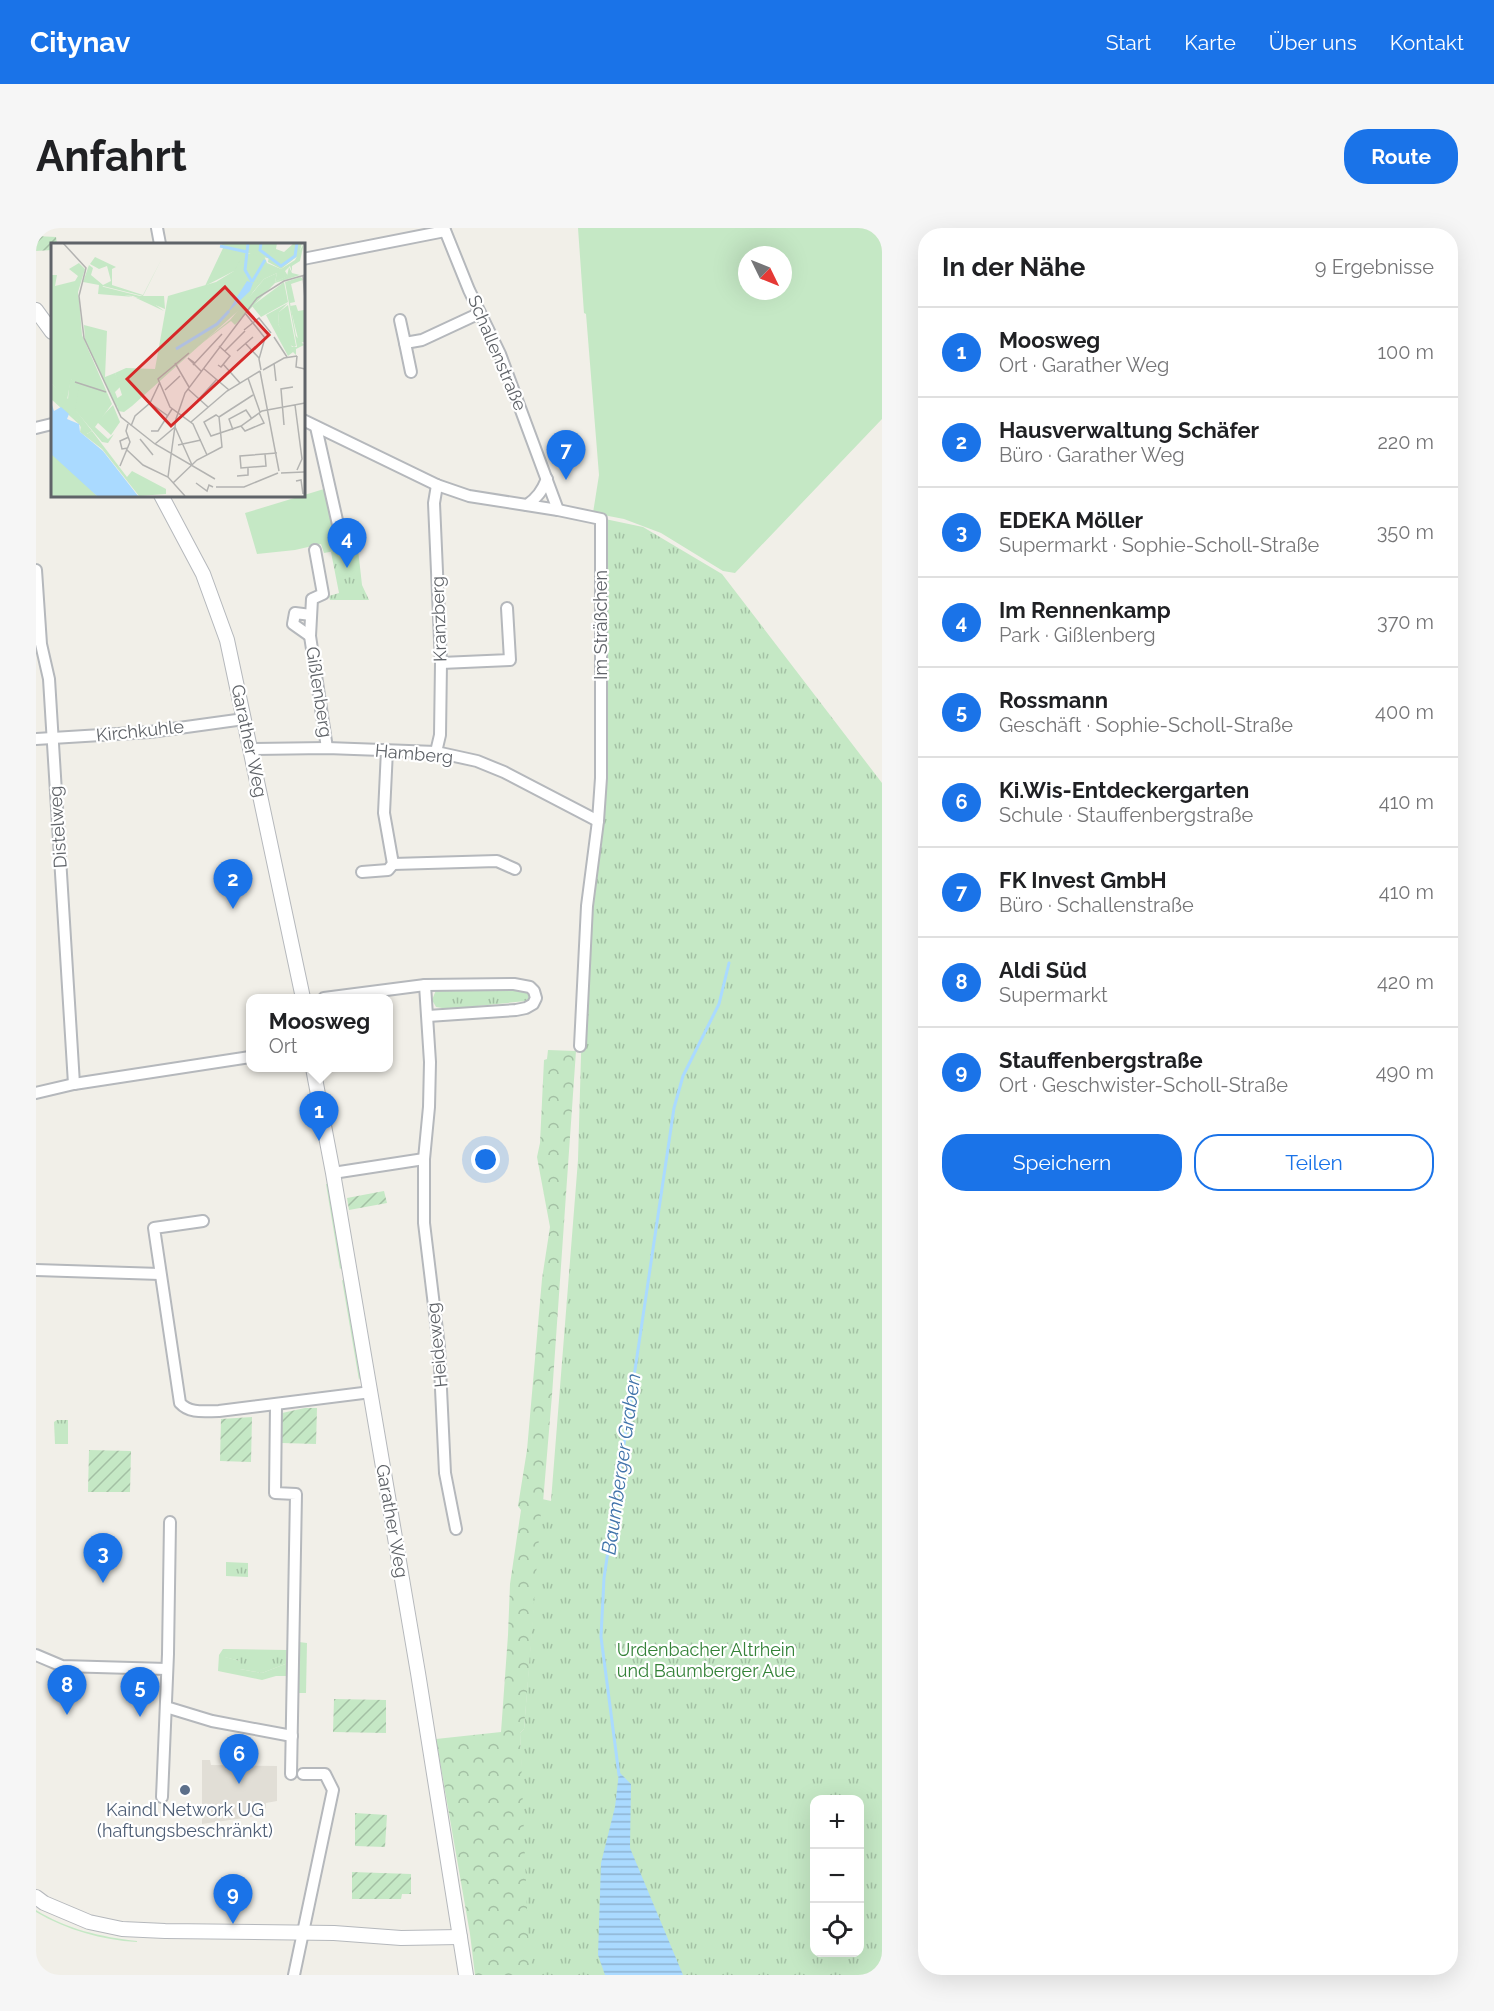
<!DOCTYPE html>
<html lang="de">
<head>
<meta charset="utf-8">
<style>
	body { margin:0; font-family:Raleway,sans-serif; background:#f6f6f6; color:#202124 }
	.controls { position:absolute; right:18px; bottom:18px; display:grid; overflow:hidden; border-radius:12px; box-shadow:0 6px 24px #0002 }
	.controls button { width:54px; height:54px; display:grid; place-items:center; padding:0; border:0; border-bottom:2px solid #e0e0e0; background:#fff; color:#202124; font:30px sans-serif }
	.compass { position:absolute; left:702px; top:18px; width:54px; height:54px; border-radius:50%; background:#fff; box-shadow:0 6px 24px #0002; rotate:133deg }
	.you { position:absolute; left:450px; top:932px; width:21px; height:21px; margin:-15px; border:4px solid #fff; border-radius:50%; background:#1a73e8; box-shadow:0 0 0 9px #1a73e833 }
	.badge { display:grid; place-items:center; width:39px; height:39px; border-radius:50%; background:#1a73e8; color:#fff; font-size:20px; font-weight:700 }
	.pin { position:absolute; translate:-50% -50px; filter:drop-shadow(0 2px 3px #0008) }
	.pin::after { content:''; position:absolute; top:32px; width:21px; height:18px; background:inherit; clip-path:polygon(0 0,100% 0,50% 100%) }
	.popup { position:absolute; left:210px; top:766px; width:147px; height:78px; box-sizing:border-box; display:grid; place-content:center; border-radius:12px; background:#fff; filter:drop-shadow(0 2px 4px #0005); font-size:20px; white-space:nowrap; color:#757577 }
	.popup b { font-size:22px; color:#202124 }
	.popup::after { content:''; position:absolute; left:50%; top:100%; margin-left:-12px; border:12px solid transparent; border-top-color:#fff }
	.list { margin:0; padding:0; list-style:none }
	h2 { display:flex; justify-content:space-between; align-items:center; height:78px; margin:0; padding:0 24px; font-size:26px }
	h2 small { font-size:20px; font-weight:400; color:#757577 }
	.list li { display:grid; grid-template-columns:39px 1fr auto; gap:18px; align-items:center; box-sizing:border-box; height:90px; padding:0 24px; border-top:2px solid #e0e0e0 }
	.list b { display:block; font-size:22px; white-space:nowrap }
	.list p { margin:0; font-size:20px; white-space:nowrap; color:#757577 }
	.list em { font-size:20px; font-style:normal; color:#757577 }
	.actions { display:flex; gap:12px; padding:18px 24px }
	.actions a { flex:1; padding:14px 0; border:2px solid #1a73e8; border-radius:24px; text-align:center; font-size:21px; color:#1a73e8 }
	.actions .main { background:#1a73e8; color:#fff }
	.icon { flex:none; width:33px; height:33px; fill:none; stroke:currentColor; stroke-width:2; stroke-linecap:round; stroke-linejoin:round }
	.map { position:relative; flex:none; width:846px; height:1747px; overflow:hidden; border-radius:24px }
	header { display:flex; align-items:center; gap:36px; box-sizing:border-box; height:84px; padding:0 30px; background:#1a73e8; color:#fff }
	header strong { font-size:28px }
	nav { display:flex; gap:33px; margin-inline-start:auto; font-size:21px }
	.intro { display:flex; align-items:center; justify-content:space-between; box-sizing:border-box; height:144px; padding:0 36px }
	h1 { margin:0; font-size:42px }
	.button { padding:15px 27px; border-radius:24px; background:#1a73e8; color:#fff; font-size:21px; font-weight:700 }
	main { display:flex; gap:36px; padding:0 36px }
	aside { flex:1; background:#fff; border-radius:24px; box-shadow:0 6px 24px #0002 }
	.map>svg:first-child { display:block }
	.education { fill:#e1ded6 }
	.grass { fill:#c5e8c5; fill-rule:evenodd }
	.forest { fill:url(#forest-crowns) }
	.park { fill:url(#park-tufts); fill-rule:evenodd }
	.garden { fill:url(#garden-furrows) }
	.water { fill:url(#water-rules) }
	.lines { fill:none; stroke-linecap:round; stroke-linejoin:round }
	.stream { stroke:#aadaff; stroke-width:3 }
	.minor-casing { stroke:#b5b8bc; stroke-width:14 }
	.tertiary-casing { stroke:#b5b8bc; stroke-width:16 }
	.minor { stroke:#fff; stroke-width:10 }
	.tertiary { stroke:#fff; stroke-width:14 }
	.service-dot { fill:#5c6f8a; stroke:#fff; stroke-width:2 }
	.labels { text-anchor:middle; stroke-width:4.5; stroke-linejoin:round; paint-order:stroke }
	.street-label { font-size:18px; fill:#5f6368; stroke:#fff }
	.park-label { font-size:18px; fill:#348238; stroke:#fff }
	.service-label { font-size:18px; fill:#4e5e75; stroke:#fff }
	.water-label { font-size:20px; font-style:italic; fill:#4174aa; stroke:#fff }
	.inset-river { fill:none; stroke:#aadaff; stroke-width:3 }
	.inset-road { fill:none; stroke:#b3b3b1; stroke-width:1.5 }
	.view { fill:#d62828; fill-opacity:0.15; stroke:#d62828; stroke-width:3 }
	.inset-edge { fill:none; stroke:#5f6368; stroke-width:3 }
</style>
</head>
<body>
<header>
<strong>Citynav</strong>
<nav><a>Start</a><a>Karte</a><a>Über uns</a><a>Kontakt</a></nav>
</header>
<div class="intro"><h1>Anfahrt</h1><a class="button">Route</a></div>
<main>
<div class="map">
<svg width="846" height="1747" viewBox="0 0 846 1747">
	<defs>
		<pattern id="forest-crowns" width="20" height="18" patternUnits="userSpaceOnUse" patternTransform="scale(1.5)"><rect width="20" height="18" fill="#c5e8c5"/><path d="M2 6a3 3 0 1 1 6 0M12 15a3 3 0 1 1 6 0" fill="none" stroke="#a3c0a4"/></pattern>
		<pattern id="park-tufts" width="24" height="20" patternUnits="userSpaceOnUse" patternTransform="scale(1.5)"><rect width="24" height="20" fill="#c5e8c5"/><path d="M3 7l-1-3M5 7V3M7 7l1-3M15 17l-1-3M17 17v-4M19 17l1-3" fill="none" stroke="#a3c0a4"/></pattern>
		<pattern id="garden-furrows" width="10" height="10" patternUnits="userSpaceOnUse" patternTransform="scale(1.5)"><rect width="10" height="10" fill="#c5e8c5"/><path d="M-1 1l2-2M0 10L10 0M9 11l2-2" fill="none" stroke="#a3c0a4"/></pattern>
		<pattern id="water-rules" width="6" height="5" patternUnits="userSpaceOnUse" patternTransform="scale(1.5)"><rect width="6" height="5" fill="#aadaff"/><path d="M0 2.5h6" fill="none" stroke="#8eb4d2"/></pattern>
	</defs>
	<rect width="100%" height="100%" fill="#f1efe8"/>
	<!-- education -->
	<polygon class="education" points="166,1532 174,1532 175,1537 241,1538 241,1573 230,1575 229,1587 166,1596"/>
	<!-- grass -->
	<g class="grass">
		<path d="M542 0H846V191L699 345 687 343 625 305 588 291 557 285 563 247 550 86 548 85ZM711 27H747V63H711Z"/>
		<polygon points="288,261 300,307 296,313 299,323 288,325 285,316 259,322 221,326 209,285"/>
		<polygon points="290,956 293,956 307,1039 304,1041"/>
		<polygon points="306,1052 309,1053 325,1148 323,1152"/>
		<polygon points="263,1414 271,1415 270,1465 262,1465"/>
		<polygon points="187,1421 189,1421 189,1429 204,1433 204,1441 226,1445 252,1435 252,1448 240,1448 226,1452 182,1443 183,1427"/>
		<path d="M0 1682C30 1701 65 1709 101 1713V1714C66 1712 31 1702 0 1684Z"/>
	</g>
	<!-- forest -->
	<polygon class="forest" points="512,822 540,823 516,1167 488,1501 484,1505 498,1747 439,1747 434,1706 400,1511 465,1504 472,1407 474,1356 485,1282 482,1278 491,1222 506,1051 514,999 501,929 504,915 508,832 511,831"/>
	<!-- park -->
	<g class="park">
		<path d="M569 291 607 299 686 346 846 555V1747H497L492 1706 484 1505 488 1501 506 1271 515 1273 542 932 547 759 560 604 567 598ZM778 1572H824V1724H778Z"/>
		<polygon points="321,312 326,357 333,372 294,372 293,368 303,365 295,324 312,314"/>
		<polygon points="481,760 491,763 493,770 490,773 412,781 400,779 396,772 400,762"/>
		<polygon points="21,1192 32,1192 32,1216 19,1216 18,1194"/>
		<polygon points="190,1334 212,1335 212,1349 190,1348"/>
		<polygon points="189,1421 252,1422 252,1435 226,1445 204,1441 204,1433 188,1429"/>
	</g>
	<!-- garden -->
	<g class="garden">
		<polygon points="0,8 20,9 21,16 16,16 16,22 0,23"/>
		<polygon points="348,963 351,975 313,982 311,970"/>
		<polygon points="269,1180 281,1180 280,1216 246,1215 246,1185"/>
		<polygon points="216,1189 215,1234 184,1233 185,1191"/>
		<polygon points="53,1222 95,1223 94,1264 52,1264"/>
		<polygon points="298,1471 350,1472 350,1505 297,1504"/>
		<polygon points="319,1585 351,1587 349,1619 319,1618"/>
		<polygon points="316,1644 375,1646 375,1666 366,1666 365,1671 316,1671"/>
	</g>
	<!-- water -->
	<polygon class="water" points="583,1544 595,1556 594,1620 647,1747 569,1747 562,1727 565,1635 579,1579"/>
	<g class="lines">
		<!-- stream -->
		<polyline class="stream" points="583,1547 565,1409 568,1350 638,880 647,848 683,776 693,735"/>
		<defs>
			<g id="minor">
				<polyline points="121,0 124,16"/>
				<polyline points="408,0 433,62 464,126 522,282"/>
				<polyline points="267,31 409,3"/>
				<polyline points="364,92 369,115 386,112 444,85"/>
				<polyline points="369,115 375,144"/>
				<polyline points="267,192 401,257 433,268 522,282 565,291 565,550 562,593 551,678 544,818"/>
				<polyline points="280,199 305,310 318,309"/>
				<polyline points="0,200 16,196"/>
				<path d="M491 277C501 270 506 263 511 251"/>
				<polyline points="279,322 287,366 276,371 274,408 291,520"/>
				<polyline points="0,342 5,416 13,451 38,856"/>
				<polyline points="274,408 257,396 259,385 275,387"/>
				<polyline points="405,435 474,432 471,380"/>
				<polyline points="0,511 114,504 208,491"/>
				<polyline points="215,521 291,520 400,524 441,533 468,544 562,593"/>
				<polyline points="351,522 348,585 357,636 461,633 479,641"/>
				<polyline points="400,524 404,507 405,435 398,275 401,257"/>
				<polyline points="326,644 352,642 357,636"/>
				<polyline points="389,757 394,834 393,879 388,931 388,995 403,1119 409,1245 420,1301"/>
				<polyline points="288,770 389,757 478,756 494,759 498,763 500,770 497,776 490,780 480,782 392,788"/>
				<polyline points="0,865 38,856 214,829"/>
				<polyline points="297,945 388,931"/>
				<path d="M167 993 118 1000 144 1175C154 1186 169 1183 183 1183L335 1164"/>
				<polyline points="0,1042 124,1046"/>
				<polyline points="240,1177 239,1265 260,1266 255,1546"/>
				<polyline points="0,1427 26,1438 131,1441"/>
				<polyline points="130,1479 176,1493 256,1508"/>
				<polyline points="126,1569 132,1426 134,1294"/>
				<polyline points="258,1747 297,1562 289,1546 267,1546"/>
			</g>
			<g id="tertiary">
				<polyline points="0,82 16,104"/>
				<polyline points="125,267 167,346 191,412 267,770"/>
				<polyline points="277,840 297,945 382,1445 430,1747"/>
				<polyline points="0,1669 8,1675 53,1694 86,1701 129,1703 298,1705 365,1710 424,1709"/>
			</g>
		</defs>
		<!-- minor casing -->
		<use href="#minor" class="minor-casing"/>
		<!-- tertiary casing -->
		<use href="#tertiary" class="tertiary-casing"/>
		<!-- minor -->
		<use href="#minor" class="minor"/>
		<!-- tertiary -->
		<use href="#tertiary" class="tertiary"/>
	</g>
	<!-- markers -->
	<circle class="service-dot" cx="149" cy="1562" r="6"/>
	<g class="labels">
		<!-- street labels -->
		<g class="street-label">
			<text transform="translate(461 125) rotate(67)" y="6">Schallenstraße</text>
			<text transform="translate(403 391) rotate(-92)" y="6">Kranzberg</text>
			<text transform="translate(565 397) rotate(-90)" y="6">Im Sträßchen</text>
			<text transform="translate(283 464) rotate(81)" y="6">Gißlenberg</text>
			<text transform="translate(104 503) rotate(-6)" y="6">Kirchkuhle</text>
			<text transform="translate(213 513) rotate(78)" y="6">Garather Weg</text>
			<text transform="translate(378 526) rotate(5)" y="6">Hamberg</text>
			<text transform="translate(22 599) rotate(-94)" y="6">Distelweg</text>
			<text transform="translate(401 1117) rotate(-96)" y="6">Heideweg</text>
			<text transform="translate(356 1293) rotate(80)" y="6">Garather Weg</text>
		</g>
		<!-- park labels -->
		<g class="park-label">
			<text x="670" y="1428">Urdenbacher Altrhein<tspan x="670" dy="21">und Baumberger Aue</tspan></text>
		</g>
		<!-- service labels -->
		<g class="service-label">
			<text x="149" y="1588">Kaindl Network UG<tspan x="149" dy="21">(haftungsbeschränkt)</tspan></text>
		</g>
		<!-- water labels -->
		<g class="water-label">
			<text transform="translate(585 1236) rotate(-82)" y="7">Baumberger Graben</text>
		</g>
	</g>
	<!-- overview -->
	<g transform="translate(15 15)">
		<rect width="254" height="254" fill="#f1efe8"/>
		<path d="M169 0H196L195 10 199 11 208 0 216 20 230 26 244 17 253 0 249 18 241 23V29L239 23 234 28 237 33 224 39 226 30 213 36 178 76 81 163 73 169 67 168 65 156 71 152 64 130 75 125 104 126 183 28 154 43 173 3ZM28 20 34 26 27 49 29 67H0V32H6L4 43 24 38 27 33 18 26ZM250 34 252 37 240 41 244 59 239 60 245 93 253 102 245 106V112L242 109 237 113 215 72 237 60 228 69 227 81 241 104H246L234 39ZM49 43 89 53H113L114 66 82 53 49 50ZM0 156 23 173 32 184 36 191 41 188 76 234 81 228 115 246V251L88 253 51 206 29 189 30 183Z" fill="#c5e8c5"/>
		<path d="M220 0H226L225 6 233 9 243 0H251L248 12 230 26 217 19ZM44 14 65 24 61 26V42L92 52 110 17 92 53 52 43 49 49H61L99 58 113 68 83 54 47 51 48 42 32 39 38 22 42 25 40 32 52 42 60 38 56 23 48 26 39 21ZM238 24 241 30 249 32 224 40 184 82 180 78 138 110 179 77 213 36 226 30 224 39 236 33ZM0 67H29L31 92 61 161 44 184 57 196 63 191 57 200 51 199 24 167V140L20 136 16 157 0 140ZM33 82 56 88 54 134 64 130 70 143 64 149 69 162 65 164 34 97Z" fill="#c5e8c5"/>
		<path d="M198 0H224L220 16 196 10Z" fill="#c5e8c5"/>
		<path d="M190 16 196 33 205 39 211 35 193 63 107 136 104 126 117 53 165 39 183 28ZM19 135 28 142 24 166 41 188 34 192 26 177 0 156V140L17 156ZM0 211 10 214 46 253H0Z" fill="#c5e8c5"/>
		<path d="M233 39 237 59 210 74 201 63ZM237 62 245 103 243 104 237 101 227 81 228 69ZM245 62 247 68 253 67V99L248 100 239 63ZM62 162 69 179 60 192 46 179Z" fill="#c5e8c5"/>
		<path d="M196 38 202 40 199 48 176 70ZM0 159 3 168 10 164 18 171 16 176 28 181 29 189 52 208 87 253H46L0 211Z" fill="#aadaff"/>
		<path class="inset-river" d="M197 0 194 27 201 39M210 0 209 7 230 23 244 13 246 0M169 3 196 9M201 39 214 17M125 106 166 81 178 68"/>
		<path class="inset-road" d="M12 0 35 25 28 53 33 95 70 174 104 201 164 236M252 33 254 56M194 70 214 95 208 116 210 127M193 87 208 75 220 90M223 94 236 114M194 100 208 115M174 108 194 88M186 108 202 94M138 110 107 136 119 164 142 181 156 212M246 113 245 124 254 126M124 120 138 144M144 120 137 115 150 128M223 120 225 138M172 121 189 140M142 122 171 91M167 122 170 124 179 113 168 103M152 125 178 147M212 127 233 115 246 113M209 128 228 228M197 135 209 169M24 139 55 149M137 146 157 164M114 147 129 133M99 160 117 173M244 162 251 216 246 227M139 166 166 136M168 174 165 172 153 179 160 193 190 183 211 168 254 160M140 179 176 148 209 128M233 182 230 146 242 144M80 183 84 173 99 160 109 139M190 183 194 188 213 180 208 170M124 184 141 222M182 187 178 176 195 167 201 176M100 188H107L121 166M89 196 102 212M104 201 124 184M127 202 150 197M77 205 71 206 69 198 78 194M76 207 92 222 117 234 134 253M214 211 215 223 190 225 189 213 226 210M69 223 79 199 75 188 77 181M230 230 253 229M186 233 197 232V225M117 234 125 176 134 150 206 55 233 38 254 32M245 238 250 237 252 251M122 240 146 217 171 204 168 174 202 152M145 240 156 248 158 242 162 244M165 244H193L227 230"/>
		<path class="view" d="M174 44 218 92 120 183 76 136Z"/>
		<rect width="254" height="254" class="inset-edge"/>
	</g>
</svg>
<div class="controls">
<button>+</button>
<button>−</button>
<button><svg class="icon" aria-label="locate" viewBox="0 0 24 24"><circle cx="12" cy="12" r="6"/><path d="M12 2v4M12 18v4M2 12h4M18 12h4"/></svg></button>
</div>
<svg class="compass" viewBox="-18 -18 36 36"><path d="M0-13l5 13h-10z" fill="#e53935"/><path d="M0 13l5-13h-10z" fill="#757577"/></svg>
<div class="you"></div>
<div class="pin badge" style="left:283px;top:913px">1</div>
<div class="popup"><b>Moosweg</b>Ort</div>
<div class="pin badge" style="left:197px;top:681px">2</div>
<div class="pin badge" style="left:67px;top:1355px">3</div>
<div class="pin badge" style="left:311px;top:340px">4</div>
<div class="pin badge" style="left:104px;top:1489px">5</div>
<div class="pin badge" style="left:203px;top:1556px">6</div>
<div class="pin badge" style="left:530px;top:252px">7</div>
<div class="pin badge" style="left:31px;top:1487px">8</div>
<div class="pin badge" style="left:197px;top:1696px">9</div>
</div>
<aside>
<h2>In der Nähe<small>9 Ergebnisse</small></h2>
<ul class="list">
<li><span class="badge">1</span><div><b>Moosweg</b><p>Ort · Garather Weg</p></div><em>100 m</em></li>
<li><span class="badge">2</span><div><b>Hausverwaltung Schäfer</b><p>Büro · Garather Weg</p></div><em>220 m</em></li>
<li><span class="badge">3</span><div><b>EDEKA Möller</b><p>Supermarkt · Sophie-Scholl-Straße</p></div><em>350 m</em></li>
<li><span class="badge">4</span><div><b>Im Rennenkamp</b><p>Park · Gißlenberg</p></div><em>370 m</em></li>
<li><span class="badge">5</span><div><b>Rossmann</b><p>Geschäft · Sophie-Scholl-Straße</p></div><em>400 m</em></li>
<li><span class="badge">6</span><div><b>Ki.Wis-Entdeckergarten</b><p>Schule · Stauffenbergstraße</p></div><em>410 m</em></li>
<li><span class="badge">7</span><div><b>FK Invest GmbH</b><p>Büro · Schallenstraße</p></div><em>410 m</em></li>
<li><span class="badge">8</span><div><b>Aldi Süd</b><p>Supermarkt</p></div><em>420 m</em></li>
<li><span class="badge">9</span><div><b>Stauffenbergstraße</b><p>Ort · Geschwister-Scholl-Straße</p></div><em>490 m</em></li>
</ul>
<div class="actions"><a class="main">Speichern</a><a>Teilen</a></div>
</aside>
</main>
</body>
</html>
